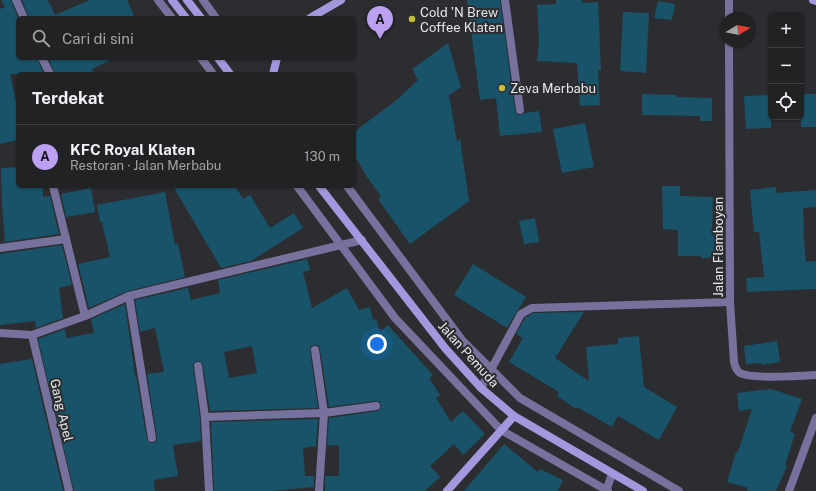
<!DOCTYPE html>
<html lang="id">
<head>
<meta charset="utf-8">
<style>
	body { margin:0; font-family:"Public Sans",sans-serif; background:#2d2f31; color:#f1f3f6 }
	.controls { position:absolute; right:12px; top:12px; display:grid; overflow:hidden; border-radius:6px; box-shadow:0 1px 3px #0004 }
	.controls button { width:36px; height:36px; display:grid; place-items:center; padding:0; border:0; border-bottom:1px solid #3e3f41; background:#212224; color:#f1f3f6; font:20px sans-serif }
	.compass { position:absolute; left:720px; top:12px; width:36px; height:36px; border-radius:50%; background:#212224; box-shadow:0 1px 3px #0004; rotate:80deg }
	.you { position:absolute; left:377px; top:344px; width:14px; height:14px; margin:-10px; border:3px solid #fff; border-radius:50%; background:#1a73e8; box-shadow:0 0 0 6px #1a73e833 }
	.badge { display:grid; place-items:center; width:26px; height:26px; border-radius:50%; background:#bca0f2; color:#111; font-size:13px; font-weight:700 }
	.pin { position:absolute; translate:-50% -33px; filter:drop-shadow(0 1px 2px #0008) }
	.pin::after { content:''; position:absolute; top:21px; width:14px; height:12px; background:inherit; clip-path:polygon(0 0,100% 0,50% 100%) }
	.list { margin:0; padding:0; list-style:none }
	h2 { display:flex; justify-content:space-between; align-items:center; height:52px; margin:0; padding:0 16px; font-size:17px }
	h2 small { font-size:13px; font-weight:400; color:#a2a4a6 }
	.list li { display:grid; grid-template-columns:26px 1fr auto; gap:12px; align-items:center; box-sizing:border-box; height:64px; padding:0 16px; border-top:1px solid #3e3f41 }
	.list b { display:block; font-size:15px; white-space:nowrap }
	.list p { margin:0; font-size:13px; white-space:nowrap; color:#a2a4a6 }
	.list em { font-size:13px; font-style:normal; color:#a2a4a6 }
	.icon { flex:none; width:22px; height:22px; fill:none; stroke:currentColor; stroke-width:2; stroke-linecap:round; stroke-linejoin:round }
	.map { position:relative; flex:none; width:816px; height:491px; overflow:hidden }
	.search { position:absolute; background:#212224; box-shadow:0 1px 3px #0004; left:16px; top:16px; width:340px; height:44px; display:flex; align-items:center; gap:10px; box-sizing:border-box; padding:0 14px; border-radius:6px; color:#a2a4a6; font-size:15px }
	.panel { position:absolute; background:#212224; box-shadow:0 1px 3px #0004; left:16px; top:72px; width:340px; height:116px; border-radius:6px }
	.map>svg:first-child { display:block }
	.building { fill:#18536a; fill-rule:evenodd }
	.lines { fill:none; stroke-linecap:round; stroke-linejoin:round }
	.street { stroke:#77729d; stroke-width:8 }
	.secondary { stroke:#a298dd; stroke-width:8 }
	.poi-dot { fill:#c6bc3c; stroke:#2c2d30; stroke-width:1.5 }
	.labels { text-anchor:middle; stroke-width:4; stroke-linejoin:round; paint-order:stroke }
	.poi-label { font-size:13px; fill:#e7e8ea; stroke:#2c2d30; text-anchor:start }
	.street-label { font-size:13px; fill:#e7e8ea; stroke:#2c2d30 }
</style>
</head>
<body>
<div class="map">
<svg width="816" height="491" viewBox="0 0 816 491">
	<rect width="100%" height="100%" fill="#2c2d30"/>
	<!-- building -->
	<g class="building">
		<polygon points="1,0 11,0 18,18 18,58 37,58 44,74 10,74 18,112 18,140 0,144 0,9 5,7"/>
		<polygon points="22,0 48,0 55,15 90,0 127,0 135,18 29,18"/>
		<polygon points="467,0 500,0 515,111 518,115 520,115 525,113 539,111 542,132 500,136 496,98 480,100"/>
		<polygon points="556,0 582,0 582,3 598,2 601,70 598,70 600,105 580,106 577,63 537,61 539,40 537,5 556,4"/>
		<polygon points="658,1 675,4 672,20 654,18"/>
		<polygon points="623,12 649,13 646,73 620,71"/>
		<polygon points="448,43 461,87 449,95 457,142 460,139 469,201 410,244 378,199 381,196 367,177 354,154 354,132 398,99 418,80 412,69"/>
		<polygon points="48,58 114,58 92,69 94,74 55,74"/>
		<polygon points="642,94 677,95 677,97 712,98 712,121 700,121 700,116 642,115"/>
		<rect x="801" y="94" width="15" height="33"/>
		<polygon points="771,95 771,128 746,129 744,96"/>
		<polygon points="585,123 594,167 562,173 553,129"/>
		<polygon points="18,167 18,186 43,186 43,197 50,196 59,234 5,242 2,207 1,168"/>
		<polygon points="173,186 235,186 243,199 250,195 270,228 294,213 303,228 251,261 221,268"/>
		<polygon points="662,186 680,186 680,196 713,197 712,235 722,235 723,257 701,258 701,256 678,256 678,230 663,229"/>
		<polygon points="776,187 776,193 816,190 816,207 803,208 804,230 803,230 806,262 816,261 816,289 747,292 746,278 764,277 759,232 754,232 750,190"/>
		<polygon points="91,188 95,212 66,217 61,194"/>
		<polygon points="165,192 175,245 178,244 185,277 128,291 89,308 78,264 110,257 102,222 100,222 97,205"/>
		<polygon points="535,218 539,242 524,244 519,221"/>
		<polygon points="62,245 72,285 59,288 63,318 36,328 35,321 0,325 0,254"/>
		<path d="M307 259 310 270 303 272 312 308 347 288 359 310 370 307 373 320 376 319 380 332 388 325 433 375 429 378 440 395 436 398 451 422 463 411 485 434 463 455 454 444 430 466 440 477 425 491H325V476H339V445L327 446 329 418 377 411 381 408 380 402 375 401 329 407 320 349 319 346 315 345 311 346 310 351 318 408 210 411 203 365 200 361H197L193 364V367L200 418 201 441 173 445 178 476 154 480 155 491H74L38 339 65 329 66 338 94 333 91 319 125 304 135 376 136 375 147 439 150 443H153L157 440V437L147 374 164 372 155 328 140 332 135 300 188 288 191 300 220 293 218 280ZM252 346 257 373 229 378 224 352Z"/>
		<polygon points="473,264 526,297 507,328 454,295"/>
		<polygon points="584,312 555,358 589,381 586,347 618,344 618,338 639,336 644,387 677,407 659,440 618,416 612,427 577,407 576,409 557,396 559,392 509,362 523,338 516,334 525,318 533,313"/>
		<polygon points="777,341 780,362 761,365 761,363 746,364 744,346"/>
		<polygon points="32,359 63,491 0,491 0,364"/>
		<polygon points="771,389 802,399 790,432 795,434 785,465 787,466 776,491 747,491 748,488 727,482 736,452 738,452 752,409 739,411 737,393"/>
		<polygon points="318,419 316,446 303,448 305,476 314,476 314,487 272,491 214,491 211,422"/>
		<polygon points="504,444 538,472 540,469 563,480 558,491 464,491"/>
	</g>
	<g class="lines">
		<!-- street -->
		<g class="street">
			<polyline points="16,0 24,18"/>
			<polyline points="158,0 172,18"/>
			<polyline points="203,0 216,18"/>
			<polyline points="505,0 520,110"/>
			<polyline points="729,0 729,18"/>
			<path d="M729 42 730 302 734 362C735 367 736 370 740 373 751 379 801 376 816 375"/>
			<polyline points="42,58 50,74"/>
			<polyline points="201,58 213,74"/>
			<polyline points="53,186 85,316 129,296 362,240"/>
			<polyline points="297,186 395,318 501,430 608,491"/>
			<polyline points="347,186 462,340 520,398 679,491"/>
			<polyline points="0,248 66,239"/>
			<polyline points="129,296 152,438"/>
			<polyline points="0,333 32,335 85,316"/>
			<polyline points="32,335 69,491"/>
			<polyline points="315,350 324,413 319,491"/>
			<polyline points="198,366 205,417 209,491"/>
			<polyline points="481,388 521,314 532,308 730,302"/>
			<polyline points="205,417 324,413 376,406"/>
			<polyline points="606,491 612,474"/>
			<polyline points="789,491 816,418"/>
		</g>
		<!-- secondary -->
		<g class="secondary">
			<polyline points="172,0 186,18"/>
			<polyline points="187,0 201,18"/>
			<polyline points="813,0 816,1"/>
			<polyline points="310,18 341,0"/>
			<polyline points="218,58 230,74"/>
			<polyline points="273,74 277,58"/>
			<polyline points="319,186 445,348 481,388 514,416 643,491"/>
			<polyline points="447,491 514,416"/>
		</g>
	</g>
	<!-- markers -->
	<g class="poi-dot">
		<circle cx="412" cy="19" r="4"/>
		<circle cx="502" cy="88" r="4"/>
	</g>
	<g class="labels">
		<!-- poi labels -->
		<g class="poi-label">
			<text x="420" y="17">Cold 'N Brew<tspan x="420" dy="15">Coffee Klaten</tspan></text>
			<text x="510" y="93">Zeva Merbabu</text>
		</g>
		<!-- street labels -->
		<g class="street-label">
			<text transform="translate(718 247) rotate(-90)" y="5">Jalan Flamboyan</text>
			<text transform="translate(469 354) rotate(48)" y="5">Jalan Pemuda</text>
			<text transform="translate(62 410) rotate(77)" y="5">Gang Apel</text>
		</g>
	</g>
</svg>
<div class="controls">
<button>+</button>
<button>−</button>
<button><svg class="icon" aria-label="locate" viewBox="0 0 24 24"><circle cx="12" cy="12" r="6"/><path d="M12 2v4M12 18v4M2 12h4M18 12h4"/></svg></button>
</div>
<svg class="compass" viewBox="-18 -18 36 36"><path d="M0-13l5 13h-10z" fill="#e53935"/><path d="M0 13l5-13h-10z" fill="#a2a4a6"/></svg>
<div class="you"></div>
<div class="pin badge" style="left:380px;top:39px">A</div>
<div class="search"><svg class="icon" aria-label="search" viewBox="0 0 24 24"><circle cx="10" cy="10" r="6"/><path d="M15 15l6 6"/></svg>Cari di sini</div>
<section class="panel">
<h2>Terdekat<small></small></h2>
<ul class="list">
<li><span class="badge">A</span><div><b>KFC Royal Klaten</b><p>Restoran · Jalan Merbabu</p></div><em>130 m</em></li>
</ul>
</section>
</div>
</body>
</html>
